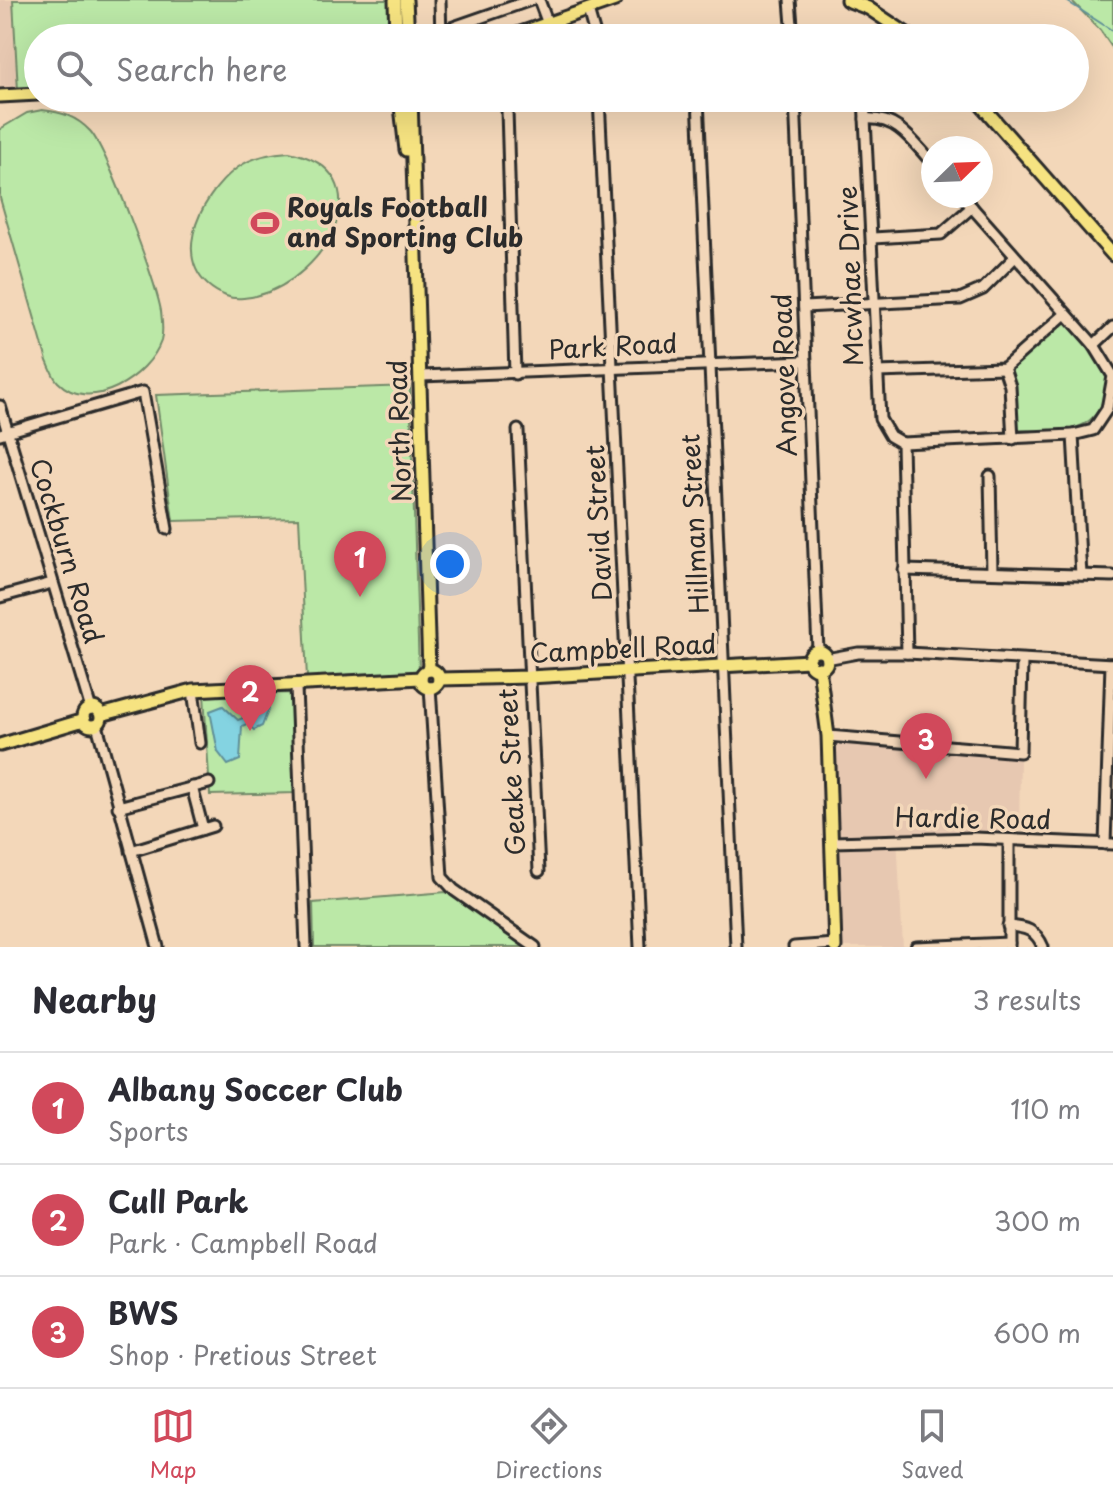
<!DOCTYPE html>
<html lang="en">
<head>
<meta charset="utf-8">
<style>
	body { margin:0; font-family:"Playpen Sans",sans-serif; background:#f2f2f3; color:#2b2b33 }
	.compass { position:absolute; left:921px; top:136px; width:72px; height:72px; border-radius:50%; background:#fff; box-shadow:0 8px 32px #0002; rotate:67deg }
	.you { position:absolute; left:450px; top:564px; width:28px; height:28px; margin:-20px; border:6px solid #fff; border-radius:50%; background:#1a73e8; box-shadow:0 0 0 12px #1a73e833 }
	.badge { display:grid; place-items:center; width:52px; height:52px; border-radius:50%; background:#d1495b; color:#fff; font-size:26px; font-weight:700 }
	.pin { position:absolute; translate:-50% -66px; filter:drop-shadow(0 2px 4px #0008) }
	.pin::after { content:''; position:absolute; top:42px; width:28px; height:24px; background:inherit; clip-path:polygon(0 0,100% 0,50% 100%) }
	.list { margin:0; padding:0; list-style:none }
	h2 { display:flex; justify-content:space-between; align-items:center; height:104px; margin:0; padding:0 32px; font-size:34px }
	h2 small { font-size:26px; font-weight:400; color:#7c7c81 }
	.list li { display:grid; grid-template-columns:52px 1fr auto; gap:24px; align-items:center; box-sizing:border-box; height:112px; padding:0 32px; border-top:2px solid #e1e1e2 }
	.list b { display:block; font-size:30px; white-space:nowrap }
	.list p { margin:0; font-size:26px; white-space:nowrap; color:#7c7c81 }
	.list em { font-size:26px; font-style:normal; color:#7c7c81 }
	.icon { flex:none; width:44px; height:44px; fill:none; stroke:currentColor; stroke-width:2; stroke-linecap:round; stroke-linejoin:round }
	.map { position:relative; flex:none; width:1113px; height:947px; overflow:hidden }
	.search { position:absolute; background:#fff; box-shadow:0 8px 32px #0002; left:24px; right:24px; top:24px; height:88px; display:flex; align-items:center; gap:20px; box-sizing:border-box; padding:0 28px; border-radius:44px; color:#7c7c81; font-size:30px }
	.sheet { height:440px; background:#fff }
	nav { display:flex; justify-content:space-around; align-items:center; box-sizing:border-box; height:112px; border-top:2px solid #e1e1e2; background:#fff; font-size:22px; color:#7c7c81 }
	nav a { display:grid; justify-items:center; gap:4px }
	nav .on { color:#d1495b }
	.map>svg:first-child { display:block }
	.built { fill:#e7c8b1 }
	.green { fill:#bbe8a7; stroke:#738a69; stroke-width:2 }
	.water { fill:#84d3e1; stroke:#609098; stroke-width:2 }
	.lines { fill:none; stroke-linecap:round; stroke-linejoin:round }
	.stream { stroke:#609098; stroke-width:2 }
	.minor-casing { stroke:#2b2b2b; stroke-width:15 }
	.major-casing { stroke:#2b2b2b; stroke-width:17 }
	.minor { stroke:#f3d7b9; stroke-width:9 }
	.major { stroke:#f6e381; stroke-width:11 }
	.labels { text-anchor:middle; stroke-width:7; stroke-linejoin:round; paint-order:stroke }
	.poi-label { font-size:26px; font-weight:bold; fill:#2b2b2b; stroke:#f3d7b9; text-anchor:start }
	.street-label { font-size:26px; fill:#2b2b2b; stroke:#f3d7b9 }
</style>
</head>
<body>
<div class="map">
<svg width="1113" height="947" viewBox="0 0 1113 947">
	<rect width="100%" height="100%" fill="#f3d7b9"/>
	<filter id="ink" filterUnits="userSpaceOnUse"><feTurbulence type="fractalNoise" baseFrequency=".0125" numOctaves="2"/><feDisplacementMap in="SourceGraphic" scale="16" xChannelSelector="R" yChannelSelector="G"/><feConvolveMatrix kernelMatrix="1 2 1 2 8 2 1 2 1" color-interpolation-filters="sRGB"/></filter>
	<g filter="url(#ink)">
		<!-- built -->
		<g class="built">
			<polygon points="0,0 13,0 17,86 0,87"/>
			<polygon points="825,741 1020,752 1019,843 897,836 903,947 835,947"/>
		</g>
		<!-- green -->
		<g class="green">
			<polygon points="13,0 391,0 392,38 38,38 38,90 18,91"/>
			<polygon points="1071,0 1113,0 1113,49 1100,30"/>
			<path d="M42 110C61 112 76 116 90 131 107 149 156 283 161 311 162 319 163 334 161 341 149 376 90 415 58 382 53 377 50 367 47 361L0 198V129L27 113Z"/>
			<path d="M289 152C387 172 326 279 256 296 246 298 235 300 226 296 164 270 198 197 237 168 252 157 271 153 289 152Z"/>
			<path d="M1064 321C1077 336 1104 356 1108 375 1110 384 1106 393 1103 400 1090 439 1050 430 1016 430L1009 368Z"/>
			<polygon points="410,386 419,672 307,678 299,518 173,521 156,395"/>
			<polygon points="291,693 295,793 210,795 204,694"/>
			<polygon points="446,892 528,947 314,947 313,903"/>
		</g>
		<!-- water -->
		<polygon class="water" points="260,702 269,708 262,726 254,730 247,724 242,726 240,760 228,765 218,752 210,711 223,706 238,720 243,718 243,704"/>
		<g class="lines">
			<!-- stream -->
			<polyline class="stream" points="1065,0 1113,31"/>
			<defs>
				<g id="minor">
					<polyline points="440,0 441,38"/>
					<polyline points="539,0 548,24"/>
					<polyline points="790,0 793,38"/>
					<polyline points="588,10 596,38"/>
					<polyline points="442,31 531,0"/>
					<polyline points="599,98 640,947"/>
					<polyline points="698,98 736,947"/>
					<polyline points="795,98 818,651"/>
					<polyline points="864,98 880,419 890,436 902,443"/>
					<polyline points="507,110 515,374"/>
					<path d="M865 119C898 116 913 142 933 164"/>
					<polyline points="873,238 941,234 972,207"/>
					<polyline points="804,307 960,299 983,289 1014,258"/>
					<polyline points="1094,345 1113,327"/>
					<polyline points="1004,368 1010,386 1013,439"/>
					<polyline points="877,372 1004,368 1064,315"/>
					<polyline points="421,376 806,361"/>
					<polyline points="0,406 91,709"/>
					<polyline points="518,430 539,871"/>
					<polyline points="0,434 143,392 167,529"/>
					<polyline points="1073,435 1081,575"/>
					<polyline points="902,443 1073,435 1093,430 1107,409 1113,376 1094,345 962,196"/>
					<polyline points="902,443 907,653"/>
					<polyline points="990,476 992,572"/>
					<polyline points="904,570 1113,576"/>
					<polyline points="0,597 52,583"/>
					<polyline points="826,659 858,653 907,653 1113,664"/>
					<polyline points="296,687 306,947"/>
					<polyline points="430,687 442,877 454,890 535,947"/>
					<polyline points="193,690 200,743"/>
					<polyline points="97,725 158,947"/>
					<polyline points="828,736 1020,752 1022,661"/>
					<polyline points="192,787 203,829"/>
					<polyline points="118,807 209,783"/>
					<polyline points="1009,840 1009,947"/>
					<polyline points="833,842 975,838 1113,844"/>
					<polyline points="1105,844 1111,664"/>
					<polyline points="131,851 213,826"/>
					<path d="M1008 926C1026 927 1036 930 1043 947"/>
					<polyline points="794,947 835,944"/>
					<polyline points="916,947 1009,943"/>
				</g>
				<g id="major">
					<polyline points="395,0 396,38"/>
					<polyline points="406,0 408,38"/>
					<polyline points="847,0 868,8 913,38"/>
					<polyline points="506,38 615,0"/>
					<polyline points="0,96 38,94"/>
					<polyline points="400,98 406,150"/>
					<polyline points="411,98 429,670"/>
					<polyline points="975,98 1113,255"/>
					<circle cx="818" cy="660" r="9"/>
					<polyline points="819,668 828,736 835,947"/>
					<circle cx="430" cy="679" r="9"/>
					<polyline points="439,679 529,677 809,661"/>
					<circle cx="92" cy="717" r="9"/>
					<polyline points="101,715 193,690 421,678"/>
					<polyline points="0,745 84,720"/>
				</g>
			</defs>
			<!-- minor casing -->
			<use href="#minor" class="minor-casing"/>
			<!-- major casing -->
			<use href="#major" class="major-casing"/>
			<!-- minor -->
			<use href="#minor" class="minor"/>
			<!-- major -->
			<use href="#major" class="major"/>
		</g>
	</g>
	<!-- icons -->
	<defs>
		<symbol id="stadium-bare" viewBox="-9 -9 18 18"><path d="M0-5a6.5 5 0 1 0 0 10a6.5 5 0 1 0 0-10ZM-3.5-1.8h7v3.6h-7Z" fill="#d1495b" stroke="#f3d7b9" stroke-width="2.5" paint-order="stroke"/></symbol>
	</defs>
	<g fill-rule="evenodd">
		<use href="#stadium-bare" x="245" y="203" width="40" height="40"/>
	</g>
	<g class="labels">
		<!-- poi labels -->
		<g class="poi-label">
			<text x="287" y="217">Royals Football<tspan x="287" dy="30">and Sporting Club</tspan></text>
		</g>
		<!-- street labels -->
		<g class="street-label">
			<text transform="translate(851 276) rotate(-92)" y="9">Mcwhae Drive</text>
			<text transform="translate(613 347) rotate(-3)" y="9">Park Road</text>
			<text transform="translate(785 375) rotate(-92)" y="9">Angove Road</text>
			<text transform="translate(400 431) rotate(-92)" y="9">North Road</text>
			<text transform="translate(599 523) rotate(-93)" y="9">David Street</text>
			<text transform="translate(695 524) rotate(-93)" y="9">Hillman Street</text>
			<text transform="translate(66 551) rotate(73)" y="9">Cockburn Road</text>
			<text transform="translate(623 649) rotate(-3)" y="9">Campbell Road</text>
			<text transform="translate(512 772) rotate(-93)" y="9">Geake Street</text>
			<text transform="translate(973 819) rotate(1)" y="9">Hardie Road</text>
		</g>
	</g>
</svg>
<svg class="compass" viewBox="-18 -18 36 36"><path d="M0-13l5 13h-10z" fill="#e53935"/><path d="M0 13l5-13h-10z" fill="#7c7c81"/></svg>
<div class="you"></div>
<div class="pin badge" style="left:360px;top:597px">1</div>
<div class="pin badge" style="left:250px;top:731px">2</div>
<div class="pin badge" style="left:926px;top:779px">3</div>
<div class="search"><svg class="icon" aria-label="search" viewBox="0 0 24 24"><circle cx="10" cy="10" r="6"/><path d="M15 15l6 6"/></svg>Search here</div>
</div>
<section class="sheet">
<h2>Nearby<small>3 results</small></h2>
<ul class="list">
<li><span class="badge">1</span><div><b>Albany Soccer Club</b><p>Sports</p></div><em>110 m</em></li>
<li><span class="badge">2</span><div><b>Cull Park</b><p>Park · Campbell Road</p></div><em>300 m</em></li>
<li><span class="badge">3</span><div><b>BWS</b><p>Shop · Pretious Street</p></div><em>600 m</em></li>
</ul>
</section>
<nav>
<a class="on"><svg class="icon" aria-label="map" viewBox="0 0 24 24"><path d="M3 6l6-2 6 2 6-2v14l-6 2-6-2-6 2zM9 4v14M15 6v14"/></svg>Map</a>
<a><svg class="icon" aria-label="directions" viewBox="0 0 24 24"><path d="M12 3l9 9-9 9-9-9zM9 14v-3h6M13 9l2 2-2 2"/></svg>Directions</a>
<a><svg class="icon" aria-label="saved" viewBox="0 0 24 24"><path d="M7 4h10v16l-5-4-5 4z"/></svg>Saved</a>
</nav>
</body>
</html>
